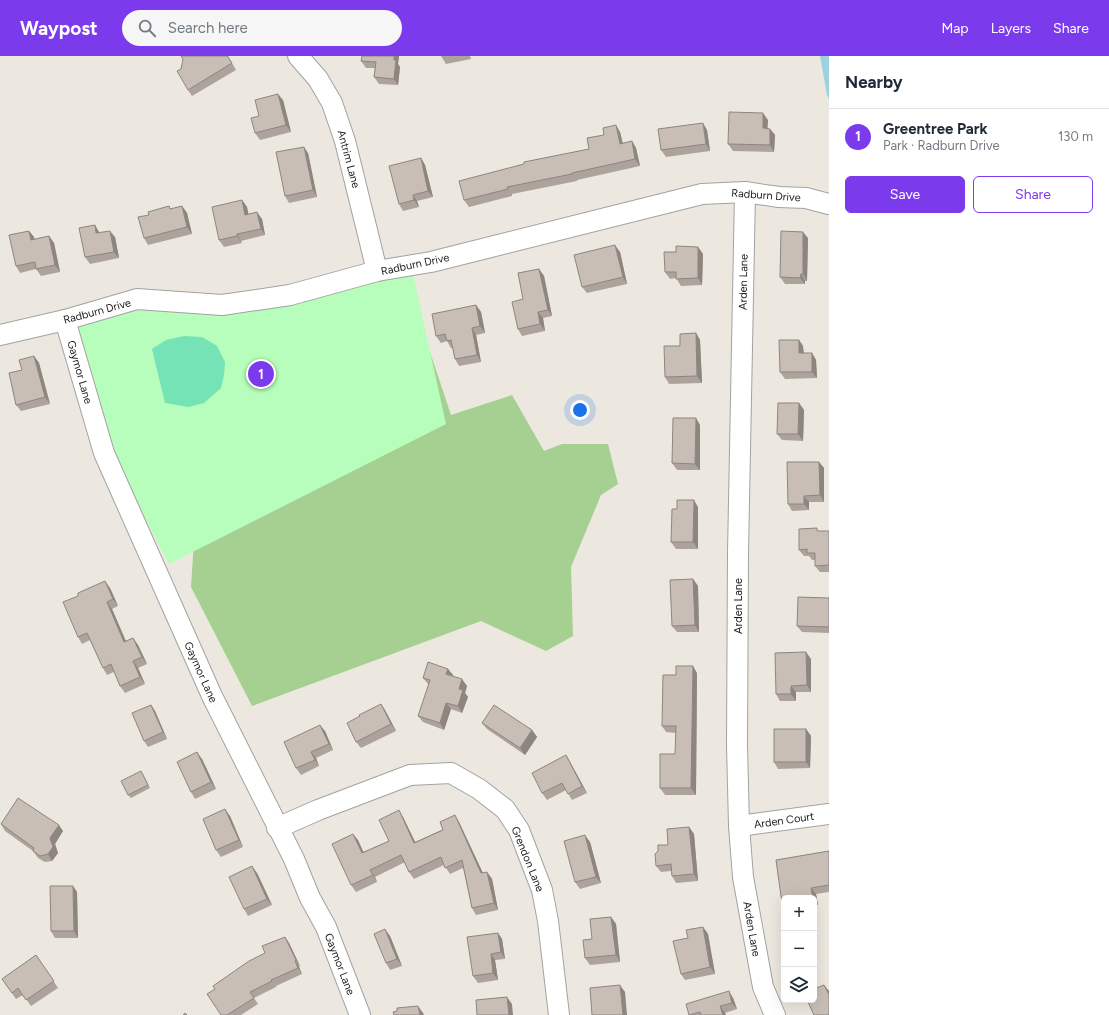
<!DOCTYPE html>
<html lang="en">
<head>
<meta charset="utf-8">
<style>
	body { margin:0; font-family:Figtree,sans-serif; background:#f6f6f7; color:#1f2937 }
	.controls { position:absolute; right:12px; bottom:12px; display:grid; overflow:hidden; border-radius:6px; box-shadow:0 4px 16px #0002 }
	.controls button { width:36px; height:36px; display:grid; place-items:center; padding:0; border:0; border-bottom:1px solid #e0e1e3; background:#fff; color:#1f2937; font:20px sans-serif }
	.you { position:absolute; left:580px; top:354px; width:14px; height:14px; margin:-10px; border:3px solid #fff; border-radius:50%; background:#1a73e8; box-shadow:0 0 0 6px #1a73e833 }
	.badge { display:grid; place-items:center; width:26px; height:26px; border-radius:50%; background:#7c3aed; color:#fff; font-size:13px; font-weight:700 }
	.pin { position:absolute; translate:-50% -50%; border:2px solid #fff; box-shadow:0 1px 4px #0006 }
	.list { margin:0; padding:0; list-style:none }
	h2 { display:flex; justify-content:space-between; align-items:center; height:52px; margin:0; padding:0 16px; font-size:17px }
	h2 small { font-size:13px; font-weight:400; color:#747a83 }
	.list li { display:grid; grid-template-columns:26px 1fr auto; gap:12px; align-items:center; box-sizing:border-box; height:56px; padding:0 16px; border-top:1px solid #e0e1e3 }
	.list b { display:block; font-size:15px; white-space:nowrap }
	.list p { margin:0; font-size:13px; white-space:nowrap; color:#747a83 }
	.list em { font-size:13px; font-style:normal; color:#747a83 }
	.actions { display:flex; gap:8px; padding:12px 16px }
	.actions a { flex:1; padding:9px 0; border:1px solid #7c3aed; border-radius:6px; text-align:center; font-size:14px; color:#7c3aed }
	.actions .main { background:#7c3aed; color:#fff }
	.icon { flex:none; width:22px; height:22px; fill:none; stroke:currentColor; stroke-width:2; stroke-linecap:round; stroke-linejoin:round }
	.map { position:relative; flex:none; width:829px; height:959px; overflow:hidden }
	header { display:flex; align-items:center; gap:24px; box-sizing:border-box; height:56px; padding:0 20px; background:#7c3aed; color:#fff }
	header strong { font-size:19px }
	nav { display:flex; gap:22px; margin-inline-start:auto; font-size:14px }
	.search { width:280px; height:36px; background:#f6f6f7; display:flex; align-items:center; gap:10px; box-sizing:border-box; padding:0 14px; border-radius:22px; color:#747a83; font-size:15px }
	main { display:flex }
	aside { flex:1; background:#fff }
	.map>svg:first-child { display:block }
	.forest { fill:#a5d091 }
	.park { fill:#b7fdbb }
	.pitch { fill:#76e3b6 }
	.water { fill:#9cd1df }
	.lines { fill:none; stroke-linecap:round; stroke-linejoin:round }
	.street-casing { stroke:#a2a2a2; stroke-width:22 }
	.street { stroke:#fff; stroke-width:20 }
	.wall { fill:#ada39c }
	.shaded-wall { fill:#8d857f }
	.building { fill:#c9beb5; stroke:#8d857f }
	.labels { text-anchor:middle; stroke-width:3; stroke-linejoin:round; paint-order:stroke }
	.street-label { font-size:11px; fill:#1b1b1b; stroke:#fff }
</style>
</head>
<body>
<header>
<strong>Waypost</strong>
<div class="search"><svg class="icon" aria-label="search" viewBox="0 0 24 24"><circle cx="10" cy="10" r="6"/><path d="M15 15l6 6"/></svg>Search here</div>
<nav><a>Map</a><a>Layers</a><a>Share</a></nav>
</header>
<main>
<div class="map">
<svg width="829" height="959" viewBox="0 0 829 959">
	<rect width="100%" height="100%" fill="#ede8df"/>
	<!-- forest -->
	<polygon class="forest" points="426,284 451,359 512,339 544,395 562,388 608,388 618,428 601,439 571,511 573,580 546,595 481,565 252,650 191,531 194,484"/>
	<!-- park -->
	<polygon class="park" points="411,209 446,368 169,508 111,397 73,267 137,243 222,249"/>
	<!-- pitch -->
	<polygon class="pitch" points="184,280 202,281 217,290 225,306 224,319 221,332 204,347 189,351 165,347 152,293 166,284"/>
	<!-- water -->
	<polygon class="water" points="820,0 829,0 829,43 827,39"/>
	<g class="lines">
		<defs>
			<g id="street">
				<polyline points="298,0 318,23 332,47 345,85 377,215"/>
				<polyline points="745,136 738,497 737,689 739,770 743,821 763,931 775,959"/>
				<polyline points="65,264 104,397 212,640 294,803 310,842 326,871 360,959"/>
				<polyline points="0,279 65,264 137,243 222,249 290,239 377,215 431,206 702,138 745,136 779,141 806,142 829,148"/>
				<polyline points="739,770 829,758"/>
				<polyline points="277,772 318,754 410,719 451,717 479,733 505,753 519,774 542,834 548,865 559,959"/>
			</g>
		</defs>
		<!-- street casing -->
		<use href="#street" class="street-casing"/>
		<!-- street -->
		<use href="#street" class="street"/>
	</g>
	<!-- wall -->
	<g class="wall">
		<polygon points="228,0 236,14 192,40 188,34"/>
		<polygon points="362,0 399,0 398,8 400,11 398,29 379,28 374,21 375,12 366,12 361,5"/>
		<polygon points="441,0 470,0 471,3 446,8"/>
		<polygon points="283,44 291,76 260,84 255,77 259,60"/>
		<polygon points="768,64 767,73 770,73 775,79 774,96 733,95 728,88"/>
		<polygon points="707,74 710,95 666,101 661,94"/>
		<polygon points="620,76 623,87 632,85 636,92 640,110 577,124 577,125 512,138 512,140 469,151 464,144 589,93"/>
		<polygon points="308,97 317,141 289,147 285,140"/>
		<polygon points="421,102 425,109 433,141 417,145 419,151 403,155 399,148"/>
		<polygon points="242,144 247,151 248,158 262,163 265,179 241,185 242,187 224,191 219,184"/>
		<polygon points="169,150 171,153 182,150 187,157 192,178 148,189 144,182 149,159"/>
		<polygon points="95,169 99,177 115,181 119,202 90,208 85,201"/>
		<polygon points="29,175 34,181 34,183 49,180 54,187 60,216 41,220 36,213 20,217 16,210"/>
		<polygon points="808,182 807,225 805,225 805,228 785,228 780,221"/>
		<polygon points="698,191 703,198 702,229 681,230 676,222 670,223 665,216"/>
		<polygon points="620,196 627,228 587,237 582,231"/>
		<polygon points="539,213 544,220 552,260 543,262 545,275 522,280 518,273 523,243"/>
		<polygon points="476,249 481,256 485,277 476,279 481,306 459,310 455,303 453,292 451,292 447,285 441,287 436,280"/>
		<polygon points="696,277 700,284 702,327 669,328 665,321 680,290"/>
		<polygon points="799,284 803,290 804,297 812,297 816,304 817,322 785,323 780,316"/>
		<polygon points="34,300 39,307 50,348 21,355 16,349 22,314"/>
		<polygon points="799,347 804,354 803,385 782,384 777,378"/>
		<polygon points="700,369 700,414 677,414 672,407"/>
		<polygon points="819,406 824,412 824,446 809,446 809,454 792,455 788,448"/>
		<polygon points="698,451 698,493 676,493 671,486 677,453"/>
		<polygon points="819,475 829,475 829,516 820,516 815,510 815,504 812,504 809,500 804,500 799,494"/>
		<polygon points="693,523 698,530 699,576 677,576 672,570"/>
		<polygon points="110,532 118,550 112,553 126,585 133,582 138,589 147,608 138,612 145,628 125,637 120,630 114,616 107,619 103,612 90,584 82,588 78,581"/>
		<polygon points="829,542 829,577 802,576 797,570"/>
		<polygon points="811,603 811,636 796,636 796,645 780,645 776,638"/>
		<polygon points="448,613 453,619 453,620 467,630 465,637 468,641 462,657 451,653 444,674 423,666 418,660 429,629 428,628 423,622"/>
		<polygon points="697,617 696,739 665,739 660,732 675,698 676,677 666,676 662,670 676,619"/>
		<polygon points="381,648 385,654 396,675 361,692 356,686"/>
		<polygon points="151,649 155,655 167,683 148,691 144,685"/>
		<polygon points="482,667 532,674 537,681 525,699 487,673"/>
		<polygon points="806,673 811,680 810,712 778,713 774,706"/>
		<polygon points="325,675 333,694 316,702 319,710 301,719 296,712"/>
		<polygon points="566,699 570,706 587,737 572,744 566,734 547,744 542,737"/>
		<polygon points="202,703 216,733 195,743 191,736"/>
		<polygon points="143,718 150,732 131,742 128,739"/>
		<polygon points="230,760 243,791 221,801 216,794"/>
		<polygon points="403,761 415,786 459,766 483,817 487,816 492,823 498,854 476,859 472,852 463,812 450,818 444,809 414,823 409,816 405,806 375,821 377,826 356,836 351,829 358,784 363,796 389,785"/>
		<polygon points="1,768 63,775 55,788 58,797 52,805 45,806 38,802 33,795 5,775"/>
		<polygon points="689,771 694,778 698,825 676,827 672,820 671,815 661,816 656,810 668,789"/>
		<polygon points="590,786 601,827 580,833 575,826"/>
		<polygon points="829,795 829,836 816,838 818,849 814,849 814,842 784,842 784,850 782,847 776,804"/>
		<polygon points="257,817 272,849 248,860 244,853"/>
		<polygon points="73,830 77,836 78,882 55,882 51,875"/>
		<polygon points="611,861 616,868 620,906 590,909 585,902 592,883"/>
		<polygon points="703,871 708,878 715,918 685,924 681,918 688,882"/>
		<polygon points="498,877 502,883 505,903 495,904 498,924 478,927 473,920"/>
		<polygon points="390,880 402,910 390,914 386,907"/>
		<polygon points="285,881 289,887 300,910 299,911 302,918 276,930 276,931 254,942 258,948 241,959 221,959 215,933 265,897"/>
		<polygon points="36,899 58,932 31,950 23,939 16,943 2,923"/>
		<polygon points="733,942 737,953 725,957 726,959 689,959"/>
	</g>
	<!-- shaded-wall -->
	<g class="shaded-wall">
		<polygon points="394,0 399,0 398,8 400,11 398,29 394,23"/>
		<polygon points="278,38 283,44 291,76 286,69"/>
		<polygon points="763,57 768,64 767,79 763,72"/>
		<polygon points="703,67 707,74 710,95 706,88"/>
		<polygon points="616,69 620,76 624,95 620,88"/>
		<polygon points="770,73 775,79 774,96 770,89"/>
		<polygon points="632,85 636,92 640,110 635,103"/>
		<polygon points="304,91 308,97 317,141 313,134"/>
		<polygon points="421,102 425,109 433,141 428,135"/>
		<polygon points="413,139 417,145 419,151 414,144"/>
		<polygon points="242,144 247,151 250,165 245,159"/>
		<polygon points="182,150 187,157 192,178 187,171"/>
		<polygon points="257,156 262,163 265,179 261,173"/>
		<polygon points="95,169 99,176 101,184 96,177"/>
		<polygon points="29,175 34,181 36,190 31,184"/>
		<polygon points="110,175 115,181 119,202 114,196"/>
		<polygon points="803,176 808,182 807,225 803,218"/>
		<polygon points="237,178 241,185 242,187 237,180"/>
		<polygon points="49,180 54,187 60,216 55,209"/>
		<polygon points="615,189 620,196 627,228 623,221"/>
		<polygon points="698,191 703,198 702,229 698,222"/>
		<polygon points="539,213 544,220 552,260 548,254"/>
		<polygon points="801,218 805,225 805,228 800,222"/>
		<polygon points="476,249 481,256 485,277 480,270"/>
		<polygon points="538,256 543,262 545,275 540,268"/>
		<polygon points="472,272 476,279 481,306 477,299"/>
		<polygon points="696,277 700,284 702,327 697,320"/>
		<polygon points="799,284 803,290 804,304 799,297"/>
		<polygon points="812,297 816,304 817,322 812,316"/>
		<polygon points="34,300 39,307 50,348 45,341"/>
		<polygon points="799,347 804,354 803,385 798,378"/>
		<polygon points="696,362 700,369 700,414 695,408"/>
		<polygon points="819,406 824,412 824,446 820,439"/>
		<polygon points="804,440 809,446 809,454 804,448"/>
		<polygon points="694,444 698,451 698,493 693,486"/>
		<polygon points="693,523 698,530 699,576 695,569"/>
		<polygon points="105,525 110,532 118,550 113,543"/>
		<polygon points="107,546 112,553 129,593 124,586"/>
		<polygon points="133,582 138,589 147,608 142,601"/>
		<polygon points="806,596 811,603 811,636 807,629"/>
		<polygon points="133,605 138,612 145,628 140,621"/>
		<polygon points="693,610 697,617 696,739 691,732"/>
		<polygon points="448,613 453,619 451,625 446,618"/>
		<polygon points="462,623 467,630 465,637 468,641 462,657 458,650 459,633"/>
		<polygon points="791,630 796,636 796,645 791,638"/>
		<polygon points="446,647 451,653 444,674 440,667"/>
		<polygon points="381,648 385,654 396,675 391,668"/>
		<polygon points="151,649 155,655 167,683 163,676"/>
		<polygon points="320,669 325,675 333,694 329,688"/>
		<polygon points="806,673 811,680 810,712 806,706"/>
		<polygon points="532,674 537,681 525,699 520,692"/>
		<polygon points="197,696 202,703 216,733 211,726"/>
		<polygon points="311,696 316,702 319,710 315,704"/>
		<polygon points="566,699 570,706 587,737 582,730"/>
		<polygon points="225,753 230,760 243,791 239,784"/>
		<polygon points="399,754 403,761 419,794 414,787"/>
		<polygon points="455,759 459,766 486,824 481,817"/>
		<polygon points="59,769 63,775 55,788 58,797 52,805 48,798 50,782"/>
		<polygon points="689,771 694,778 698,825 694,818"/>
		<polygon points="353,778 358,784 367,804 362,797"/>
		<polygon points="585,779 590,786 601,827 596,821"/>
		<polygon points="252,810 257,817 272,849 267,843"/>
		<polygon points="370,814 375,821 377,826 373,819"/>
		<polygon points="487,816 492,823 498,854 494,847"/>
		<polygon points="73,830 77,836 78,882 74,875"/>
		<polygon points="811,832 816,838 818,849 814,844 814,842 813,842"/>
		<polygon points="611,861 616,868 620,906 616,899"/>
		<polygon points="703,871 708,878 715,918 710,911"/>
		<polygon points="385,873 390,880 402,910 397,903"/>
		<polygon points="498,877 502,883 505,903 501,896"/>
		<polygon points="285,881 289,887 300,910 296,904"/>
		<polygon points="491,898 495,904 498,924 493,917"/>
		<polygon points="295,905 299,911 302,918 298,912"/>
		<polygon points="620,929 625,936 627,959 623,959"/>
		<polygon points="824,929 829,935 829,939"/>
		<polygon points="729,935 733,942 737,953 732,947"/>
		<polygon points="507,941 512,948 513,959 509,959"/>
		<polygon points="418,950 423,957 424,959 420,959"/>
		<polygon points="720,950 725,957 726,959 723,959"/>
	</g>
	<!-- building -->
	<g class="building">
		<polygon points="181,0 227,0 232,7 188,34 177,15 181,13 183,3"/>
		<polygon points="362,0 394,0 394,4 396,4 394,23 374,21 376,6 361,5"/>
		<polygon points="278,38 286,69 255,77 251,62 259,60 255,44"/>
		<polygon points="729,56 763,57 763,72 770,73 770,89 728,88"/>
		<polygon points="703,67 706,88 661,94 658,73"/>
		<polygon points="616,69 620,88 632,85 635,103 572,117 572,118 507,131 508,133 464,144 459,125 524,108 524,106 589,93 587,82 604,79 603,72"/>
		<polygon points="304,91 313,134 285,140 276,96"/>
		<polygon points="421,102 428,135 413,139 414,144 399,148 389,110"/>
		<polygon points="242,144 245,159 257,156 261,173 237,178 237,180 219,184 212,151"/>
		<polygon points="169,150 170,153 182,150 187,171 144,182 138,161 149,159 148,156"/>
		<polygon points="95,169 96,177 110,175 114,196 85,201 79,172"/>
		<polygon points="29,175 31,184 49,180 55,209 36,213 35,206 16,210 9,179"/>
		<polygon points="781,175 803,176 803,218 801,218 800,222 780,221"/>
		<polygon points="615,189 623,221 582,231 574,199"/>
		<polygon points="676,190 698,191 698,222 676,223 676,216 665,216 664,196 676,196"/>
		<polygon points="539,213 548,254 538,256 540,268 518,273 512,246 523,243 518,217"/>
		<polygon points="476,249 480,270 472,272 477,299 455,303 451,284 447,285 445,278 436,280 432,258"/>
		<polygon points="696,277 697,320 665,321 664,290 680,290 680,278"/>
		<polygon points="779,284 799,284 799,297 812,297 812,316 780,316"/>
		<polygon points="34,300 45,341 16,349 9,317 22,314 19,304"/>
		<polygon points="778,347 799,347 798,378 777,378"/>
		<polygon points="673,362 696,362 695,408 672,407"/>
		<polygon points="787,406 819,406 820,439 804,440 804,448 788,448"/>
		<polygon points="677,444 694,444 693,486 671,486 672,453 677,453"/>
		<polygon points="817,472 817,475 829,475 829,509 815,510 815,497 807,497 807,493 799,494 799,473"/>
		<polygon points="693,523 695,569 672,570 670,524"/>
		<polygon points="105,525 113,543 107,546 124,586 133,582 142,601 133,605 140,621 120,630 111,608 103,612 87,577 78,581 63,546 78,540 78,537"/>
		<polygon points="798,541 829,542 829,571 797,570"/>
		<polygon points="806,596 807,629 791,630 791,638 776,638 775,597"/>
		<polygon points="428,606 448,613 446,618 462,623 459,633 463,634 458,650 446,647 440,667 418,660 430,624 423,622"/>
		<polygon points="676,610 693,610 691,732 660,732 660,698 675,698 676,670 662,670 663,619 676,619"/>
		<polygon points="381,648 391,668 356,686 347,667 360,660 359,659"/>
		<polygon points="151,649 163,676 144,685 132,657"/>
		<polygon points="494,649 532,674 520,692 482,667"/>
		<polygon points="320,669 329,688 311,696 315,704 296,712 284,686"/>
		<rect x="774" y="673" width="32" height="33"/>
		<polygon points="197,696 211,726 191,736 177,706"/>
		<polygon points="566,699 582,730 568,738 562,727 542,737 532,717"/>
		<polygon points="141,715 148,729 128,739 121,725"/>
		<polygon points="18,742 59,769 50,782 53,791 48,798 40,800 33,795 34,792 1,768"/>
		<polygon points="225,753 239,784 216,794 203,763"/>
		<polygon points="399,754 414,787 443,774 440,766 455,759 481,817 487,816 494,847 472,852 462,804 445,812 441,801 409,816 401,799 370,814 373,819 351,829 332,788 353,778 362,797 389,785 379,764"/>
		<polygon points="689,771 694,818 672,820 671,808 656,810 655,798 658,795 658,789 668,789 667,773"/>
		<polygon points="585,779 596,821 575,826 564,785"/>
		<polygon points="829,795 829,829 811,832 813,842 784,842 784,846 782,847 776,804"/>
		<polygon points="252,810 267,843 244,853 229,821"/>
		<polygon points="50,830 73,830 74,875 51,875"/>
		<polygon points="611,861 616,899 585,902 583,884 592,883 590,863"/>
		<polygon points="703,871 710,911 681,918 673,885 688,882 686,874"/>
		<polygon points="385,873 397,903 386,907 374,878"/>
		<polygon points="498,877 501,896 491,898 493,917 473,920 467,881"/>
		<polygon points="285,881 296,904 295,905 298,912 271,924 272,925 250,936 254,942 227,959 221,959 207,938 215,933 213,930 249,905 265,897 262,890"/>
		<polygon points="36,899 54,925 26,944 18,932 12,937 2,923"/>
		<polygon points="620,929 623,959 592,959 590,932"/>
		<polygon points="824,929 829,939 829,959 814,959 807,944 814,944 814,933"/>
		<polygon points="729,935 732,947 720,950 723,959 701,959 700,956 689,959 686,948"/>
		<polygon points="507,941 509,959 477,959 476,944"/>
		<polygon points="418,950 420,959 394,959 393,956 397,955 397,952"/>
		<polygon points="185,957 187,959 183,959"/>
	</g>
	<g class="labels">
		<!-- street labels -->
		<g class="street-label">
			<text transform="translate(349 103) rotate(75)" y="4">Antrim Lane</text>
			<text transform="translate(766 139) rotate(4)" y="4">Radburn Drive</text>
			<text transform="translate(415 208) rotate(-12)" y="4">Radburn Drive</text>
			<text transform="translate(743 226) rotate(-89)" y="4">Arden Lane</text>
			<text transform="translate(97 255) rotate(-15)" y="4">Radburn Drive</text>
			<text transform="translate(80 316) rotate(74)" y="4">Gaymor Lane</text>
			<text transform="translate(738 550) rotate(-90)" y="4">Arden Lane</text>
			<text transform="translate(201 616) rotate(66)" y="4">Gaymor Lane</text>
			<text transform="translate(784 764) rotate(-8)" y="4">Arden Court</text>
			<text transform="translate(528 803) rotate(68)" y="4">Grendon Lane</text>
			<text transform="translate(752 873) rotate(80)" y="4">Arden Lane</text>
			<text transform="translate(340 908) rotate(69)" y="4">Gaymor Lane</text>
		</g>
	</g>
</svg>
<div class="controls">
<button>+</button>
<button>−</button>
<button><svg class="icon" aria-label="layers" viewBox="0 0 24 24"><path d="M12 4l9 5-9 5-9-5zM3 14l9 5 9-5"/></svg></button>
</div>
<div class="you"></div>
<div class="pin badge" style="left:261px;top:318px">1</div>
</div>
<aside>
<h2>Nearby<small></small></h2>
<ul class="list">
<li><span class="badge">1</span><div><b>Greentree Park</b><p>Park · Radburn Drive</p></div><em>130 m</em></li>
</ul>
<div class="actions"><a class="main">Save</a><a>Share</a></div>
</aside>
</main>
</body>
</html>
